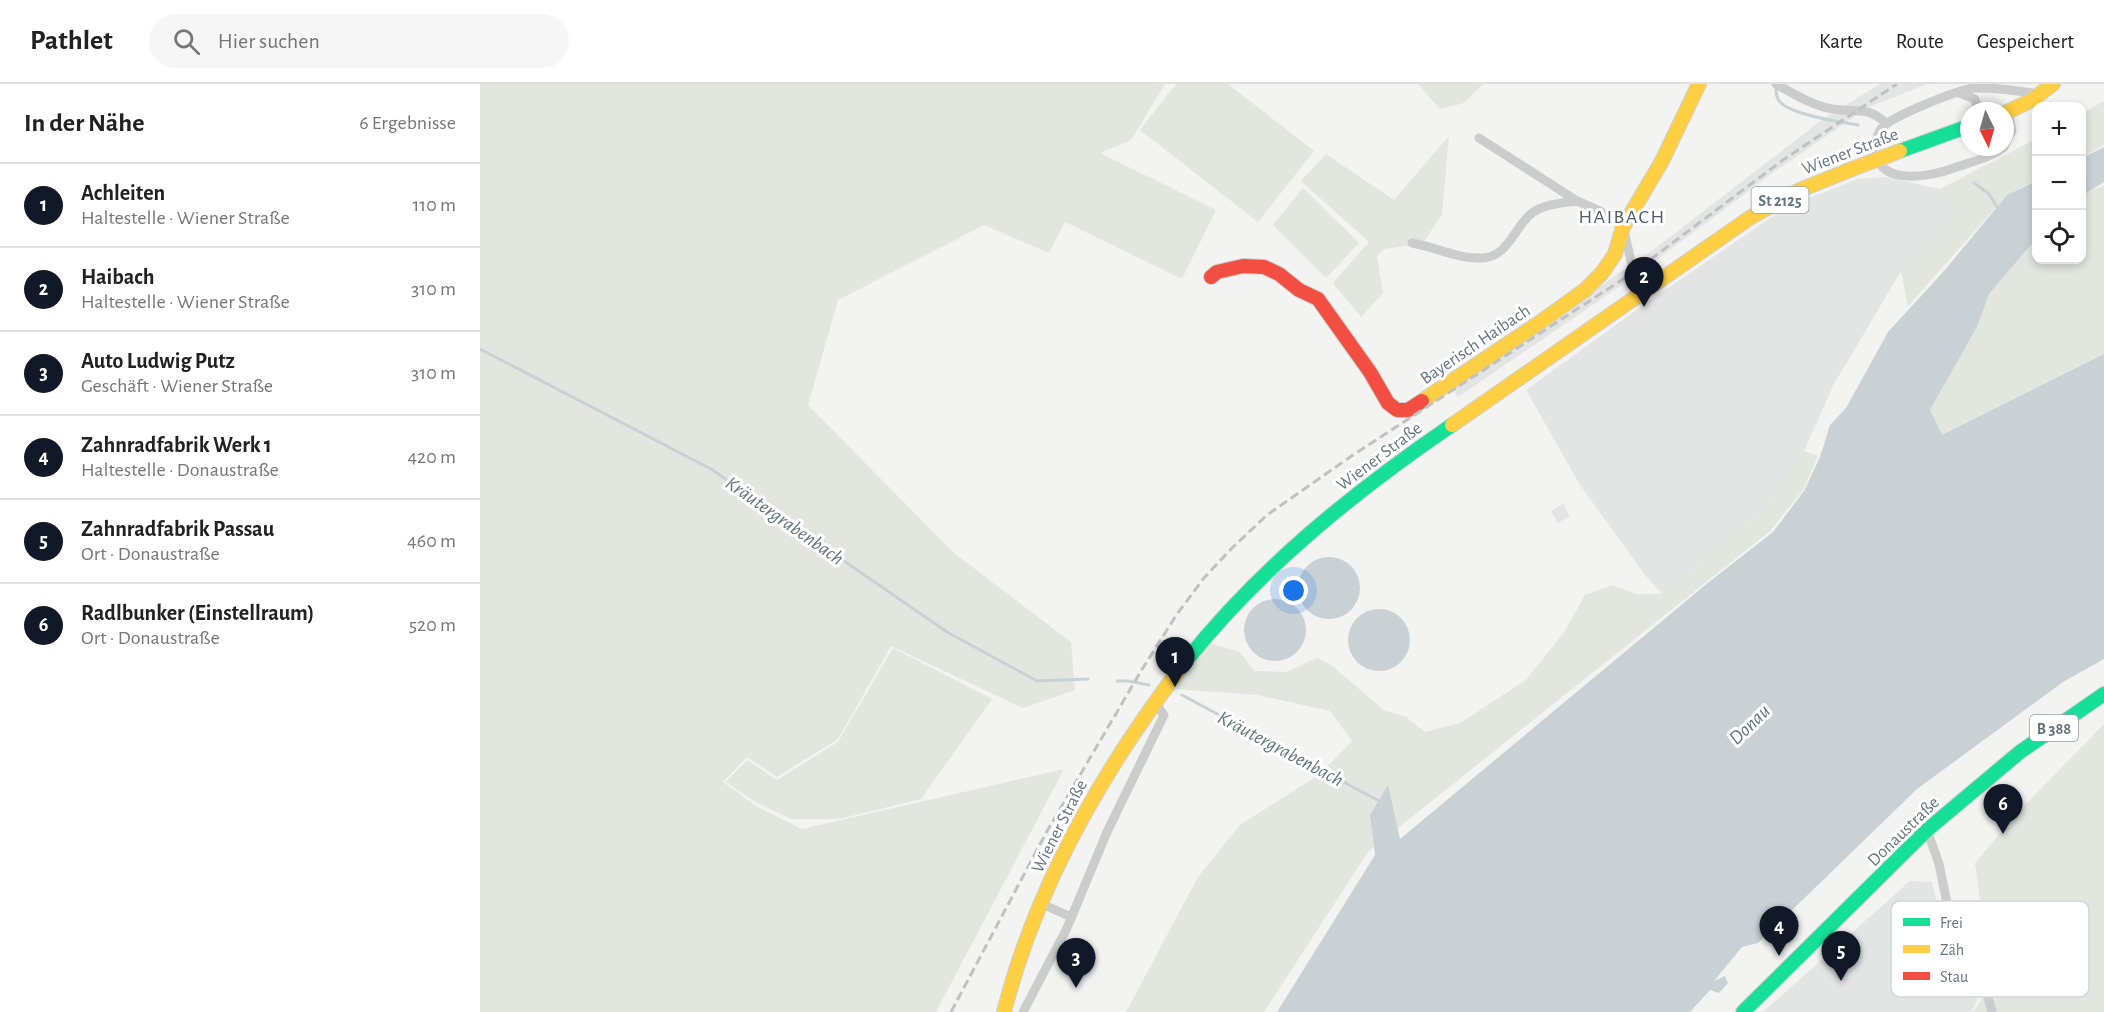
<!DOCTYPE html>
<html lang="de">
<head>
<meta charset="utf-8">
<style>
	body { margin:0; font-family:"Alegreya Sans",sans-serif; background:#f6f6f6; color:#222 }
	.controls { position:absolute; right:18px; top:18px; display:grid; overflow:hidden; border-radius:12px; box-shadow:0 3px 9px #0003 }
	.controls button { width:54px; height:54px; display:grid; place-items:center; padding:0; border:0; border-bottom:2px solid #e0e0e0; background:#fff; color:#222; font:30px sans-serif }
	.compass { position:absolute; left:1480px; top:18px; width:54px; height:54px; border-radius:50%; background:#fff; box-shadow:0 3px 9px #0003; rotate:175deg }
	.you { position:absolute; left:814px; top:507px; width:21px; height:21px; margin:-15px; border:4px solid #fff; border-radius:50%; background:#1a73e8; box-shadow:0 0 0 9px #1a73e833 }
	.badge { display:grid; place-items:center; width:39px; height:39px; border-radius:50%; background:#111827; color:#fff; font-size:20px; font-weight:700 }
	.pin { position:absolute; translate:-50% -50px; filter:drop-shadow(0 2px 3px #0008) }
	.pin::after { content:''; position:absolute; top:32px; width:21px; height:18px; background:inherit; clip-path:polygon(0 0,100% 0,50% 100%) }
	.list { margin:0; padding:0; list-style:none }
	h2 { display:flex; justify-content:space-between; align-items:center; height:78px; margin:0; padding:0 24px; font-size:26px }
	h2 small { font-size:20px; font-weight:400; color:#767676 }
	.list li { display:grid; grid-template-columns:39px 1fr auto; gap:18px; align-items:center; box-sizing:border-box; height:84px; padding:0 24px; border-top:2px solid #e0e0e0 }
	.list b { display:block; font-size:22px; white-space:nowrap }
	.list p { margin:0; font-size:20px; white-space:nowrap; color:#767676 }
	.list em { font-size:20px; font-style:normal; color:#767676 }
	.icon { flex:none; width:33px; height:33px; fill:none; stroke:currentColor; stroke-width:2; stroke-linecap:round; stroke-linejoin:round }
	.map { position:relative; flex:none; width:1624px; height:928px; overflow:hidden }
	header { display:flex; align-items:center; gap:36px; box-sizing:border-box; height:84px; padding:0 30px; background:#fff; border-bottom:2px solid #e0e0e0 }
	header strong { font-size:28px }
	nav { display:flex; gap:33px; margin-inline-start:auto; font-size:21px }
	.search { width:420px; height:54px; background:#f6f6f6; display:flex; align-items:center; gap:15px; box-sizing:border-box; padding:0 21px; border-radius:33px; color:#767676; font-size:22px }
	main { display:flex }
	aside { flex:1; background:#fff }
	.map>svg:first-child { display:block }
	.built { fill:#e3e5e4 }
	.green { fill:#e2e6df }
	.water { fill:#cad1d4 }
	.lines { fill:none; stroke-linecap:round; stroke-linejoin:round }
	.stream { stroke:#cad1d4; stroke-width:3 }
	.fast-casing { stroke:#cfd0d0; stroke-width:16 }
	.slow-casing { stroke:#cfd0d0; stroke-width:16 }
	.jam-casing { stroke:#cfd0d0; stroke-width:16 }
	.street { stroke:#cbcccc; stroke-width:9 }
	.fast { stroke:#16e098; stroke-width:14 }
	.slow { stroke:#ffcf43; stroke-width:14 }
	.jam { stroke:#f24e42; stroke-width:14 }
	.rail { stroke:#c0c1c1; stroke-width:3; stroke-dasharray:9 4.5; stroke-linecap:butt }
	.slow-bridge-casing { stroke:#d0d1d1; stroke-width:16; stroke-linecap:butt }
	.slow-bridge { stroke:#ffcf43; stroke-width:14 }
	.labels { text-anchor:middle; stroke-width:6; stroke-linejoin:round; paint-order:stroke }
	.shield { fill:#fff; stroke:#929ea7; stroke-width:1.5 }
	.shield-label { font-size:16px; font-weight:bold; fill:#647481 }
	.street-label { font-size:18px; fill:#647481; stroke:#fff }
	.neighbourhood-label { font-size:20px; letter-spacing:1.5px; fill:#515d66; stroke:#fff }
	.water-label { font-size:20px; font-style:italic; fill:#5f767e; stroke:#fff }
	.key { fill:#fff; stroke:#d0d5d9; stroke-width:1.5 }
	.key-label { font-size:16px; fill:#647481 }
</style>
</head>
<body>
<header>
<strong>Pathlet</strong>
<div class="search"><svg class="icon" aria-label="search" viewBox="0 0 24 24"><circle cx="10" cy="10" r="6"/><path d="M15 15l6 6"/></svg>Hier suchen</div>
<nav><a>Karte</a><a>Route</a><a>Gespeichert</a></nav>
</header>
<main>
<aside>
<h2>In der Nähe<small>6 Ergebnisse</small></h2>
<ul class="list">
<li><span class="badge">1</span><div><b>Achleiten</b><p>Haltestelle · Wiener Straße</p></div><em>110 m</em></li>
<li><span class="badge">2</span><div><b>Haibach</b><p>Haltestelle · Wiener Straße</p></div><em>310 m</em></li>
<li><span class="badge">3</span><div><b>Auto Ludwig Putz</b><p>Geschäft · Wiener Straße</p></div><em>310 m</em></li>
<li><span class="badge">4</span><div><b>Zahnradfabrik Werk 1</b><p>Haltestelle · Donaustraße</p></div><em>420 m</em></li>
<li><span class="badge">5</span><div><b>Zahnradfabrik Passau</b><p>Ort · Donaustraße</p></div><em>460 m</em></li>
<li><span class="badge">6</span><div><b>Radlbunker (Einstellraum)</b><p>Ort · Donaustraße</p></div><em>520 m</em></li>
</ul>
</aside>
<div class="map">
<svg width="1624" height="928" viewBox="0 0 1624 928">
	<rect width="100%" height="100%" fill="#f3f3f1"/>
	<!-- built -->
	<g class="built">
		<polygon points="1400,0 1447,0 1389,23 1298,85 1155,192 978,313 970,299 1009,278 1173,166 1343,35"/>
		<polygon points="1406,93 1460,105 1483,129 1421,187 1354,300 1324,367 1284,427 1198,499 1182,510 1165,491 1100,401 1046,306 1166,219 1308,122 1378,95"/>
		<polygon points="1083,420 1090,432 1078,439 1071,427"/>
		<polygon points="1430,797 1452,798 1467,863 1497,916 1491,928 1283,928"/>
	</g>
	<!-- green -->
	<g class="green">
		<polygon points="0,0 685,0 651,56 620,69 736,126 702,195 585,138 569,169 504,141 358,216 328,321 474,469 591,558 595,606 543,624 411,562 358,655 297,693 267,673 243,698 276,722 322,745 584,685 456,928 0,928"/>
		<polygon points="696,0 748,0 834,67 778,138 660,46"/>
		<polygon points="938,0 1003,0 984,19 960,25"/>
		<polygon points="1624,17 1624,61 1602,73 1602,29"/>
		<polygon points="969,52 962,131 942,160 904,165 897,172 903,209 881,233 853,199 889,158 821,97 846,70 914,116"/>
		<polygon points="1556,55 1556,96 1527,111 1428,222 1421,187 1482,129 1460,105"/>
		<polygon points="1624,102 1624,270 1461,352 1450,326 1497,243 1509,210 1556,155 1556,176 1602,176 1602,112 1607,108"/>
		<polygon points="823,104 879,159 846,194 793,141"/>
		<polygon points="1324,367 1338,372 1323,406 1290,447 888,768 784,928 646,928 718,793 760,741 839,691 872,657 850,627 777,611 695,605 729,559 760,568 774,587 806,588 837,574 851,581 904,626 926,633 945,648 980,639 1046,596 1085,547 1105,511 1133,501 1156,510 1182,510 1198,499 1284,427"/>
		<polygon points="413,564 512,615 441,715 359,735 311,735 277,719 246,698 267,676 297,696 358,658"/>
		<polygon points="1624,640 1624,928 1493,928 1511,901 1495,779 1541,725"/>
	</g>
	<!-- water -->
	<g class="water">
		<polygon points="1624,63 1624,98 1602,112 1602,74"/>
		<polygon points="1556,97 1556,155 1509,210 1497,243 1450,326 1462,351 1624,270 1624,575 1583,598 1437,705 1278,859 1262,863 1234,897 1245,892 1248,899 1239,909 1230,906 1210,928 797,928 895,771 890,731 908,701 920,755 1229,498 1293,448 1324,407 1340,373 1350,341 1366,324 1408,248 1464,187 1527,111"/>
		<circle cx="849" cy="504" r="31"/>
		<circle cx="795" cy="546" r="31"/>
		<circle cx="899" cy="556" r="31"/>
	</g>
	<g class="lines">
		<!-- stream -->
		<g class="stream">
			<path d="M1296 2C1296 8 1296 15 1301 19 1313 31 1361 38 1378 41"/>
			<polyline points="1494,99 1509,110 1517,123"/>
			<polyline points="0,265 231,385 467,548 557,597 608,595"/>
			<polyline points="637,597 648,597 669,601"/>
			<polyline points="702,611 899,717"/>
		</g>
		<defs>
			<g id="fast">
				<polyline points="1420,67 1489,42"/>
				<path d="M706 577C781 483 874 408 972 341"/>
				<polyline points="1263,928 1447,746 1540,668 1624,610"/>
			</g>
			<g id="slow">
				<polyline points="1525,29 1552,16 1573,0"/>
				<polyline points="942,317 1059,239 1105,206 1122,189 1135,170 1143,143 1182,77 1219,0"/>
				<polyline points="972,341 1271,133 1320,106 1372,85"/>
				<path d="M524 928C557 798 625 682 706 577"/>
			</g>
			<polyline id="jam" points="731,193 737,188 763,182 784,183 799,190 819,206 838,215 890,288 908,319 917,326 928,326 942,317"/>
		</defs>
		<!-- fast casing -->
		<use href="#fast" class="fast-casing"/>
		<!-- slow casing -->
		<use href="#slow" class="slow-casing"/>
		<!-- jam casing -->
		<use href="#jam" class="jam-casing"/>
		<!-- street -->
		<g class="street">
			<path d="M1296 0C1314 10 1333 22 1353 25 1376 29 1386 21 1406 39"/>
			<polyline points="1479,9 1495,15 1498,27"/>
			<polyline points="999,54 1097,117 1120,127 1143,143 1156,198 1163,209"/>
			<polyline points="1525,61 1532,47 1528,28"/>
			<path d="M1524 63C1511 74 1490 78 1474 84 1453 92 1399 103 1396 68 1395 61 1397 52 1400 46 1408 33 1480 5 1495 4 1516 3 1538 7 1559 10"/>
			<path d="M932 159C955 163 978 175 1001 174 1028 174 1034 143 1052 129 1064 120 1083 119 1097 117"/>
			<polyline points="1447,746 1459,780 1472,843 1506,906 1512,928"/>
			<polyline points="560,819 591,833"/>
			<polyline points="543,928 587,844 627,748 684,631 674,618"/>
		</g>
		<!-- fast -->
		<use href="#fast" class="fast"/>
		<!-- slow -->
		<use href="#slow" class="slow"/>
		<!-- jam -->
		<use href="#jam" class="jam"/>
		<!-- rail -->
		<polyline class="rail" points="471,928 566,749 661,587 697,530 724,494 752,464 787,431 873,371 1151,190 1303,76 1417,0"/>
		<defs>
			<polyline id="slow-bridge" points="1372,85 1420,67"/>
		</defs>
		<!-- slow-bridge casing -->
		<use href="#slow-bridge" class="slow-bridge-casing"/>
		<!-- slow-bridge -->
		<use href="#slow-bridge" class="slow-bridge"/>
	</g>
	<g class="labels">
		<!-- shield labels -->
		<g class="shield">
			<rect x="1271.5" y="103" width="57" height="26" rx="4.5"/>
			<rect x="1550" y="631" width="48" height="26" rx="4.5"/>
		</g>
		<g class="shield-label">
			<text x="1300" y="122">St 2125</text>
			<text x="1574" y="650">B 388</text>
		</g>
		<!-- street labels -->
		<g class="street-label">
			<text transform="translate(1370 67) rotate(-21)" y="6">Wiener Straße</text>
			<text transform="translate(995 260) rotate(-34)" y="6">Bayerisch Haibach</text>
			<text transform="translate(899 372) rotate(-37)" y="6">Wiener Straße</text>
			<text transform="translate(579 742) rotate(-63)" y="6">Wiener Straße</text>
			<text transform="translate(1423 747) rotate(-44)" y="6">Donaustraße</text>
		</g>
		<!-- neighbourhood labels -->
		<g class="neighbourhood-label">
			<text x="1142" y="139">HAIBACH</text>
		</g>
		<!-- water labels -->
		<g class="water-label">
			<text transform="translate(305 436) rotate(35)" y="7">Kräutergrabenbach</text>
			<text transform="translate(1269 640) rotate(-44)" y="7">Donau</text>
			<text transform="translate(801 664) rotate(28)" y="7">Kräutergrabenbach</text>
		</g>
	</g>
	<!-- legend -->
	<rect x="1411" y="817" width="198" height="96" rx="9" class="key"/>
	<rect x="1423" y="834" width="27" height="8" fill="#16e098"/>
	<rect x="1423" y="861" width="27" height="8" fill="#ffcf43"/>
	<rect x="1423" y="888" width="27" height="8" fill="#f24e42"/>
	<g class="key-label">
		<text x="1460" y="844">Frei</text>
		<text x="1460" y="871">Zäh</text>
		<text x="1460" y="898">Stau</text>
	</g>
</svg>
<div class="controls">
<button>+</button>
<button>−</button>
<button><svg class="icon" aria-label="locate" viewBox="0 0 24 24"><circle cx="12" cy="12" r="6"/><path d="M12 2v4M12 18v4M2 12h4M18 12h4"/></svg></button>
</div>
<svg class="compass" viewBox="-18 -18 36 36"><path d="M0-13l5 13h-10z" fill="#e53935"/><path d="M0 13l5-13h-10z" fill="#767676"/></svg>
<div class="you"></div>
<div class="pin badge" style="left:695px;top:603px">1</div>
<div class="pin badge" style="left:1164px;top:223px">2</div>
<div class="pin badge" style="left:596px;top:904px">3</div>
<div class="pin badge" style="left:1299px;top:872px">4</div>
<div class="pin badge" style="left:1361px;top:897px">5</div>
<div class="pin badge" style="left:1523px;top:750px">6</div>
</div>
</main>
</body>
</html>
